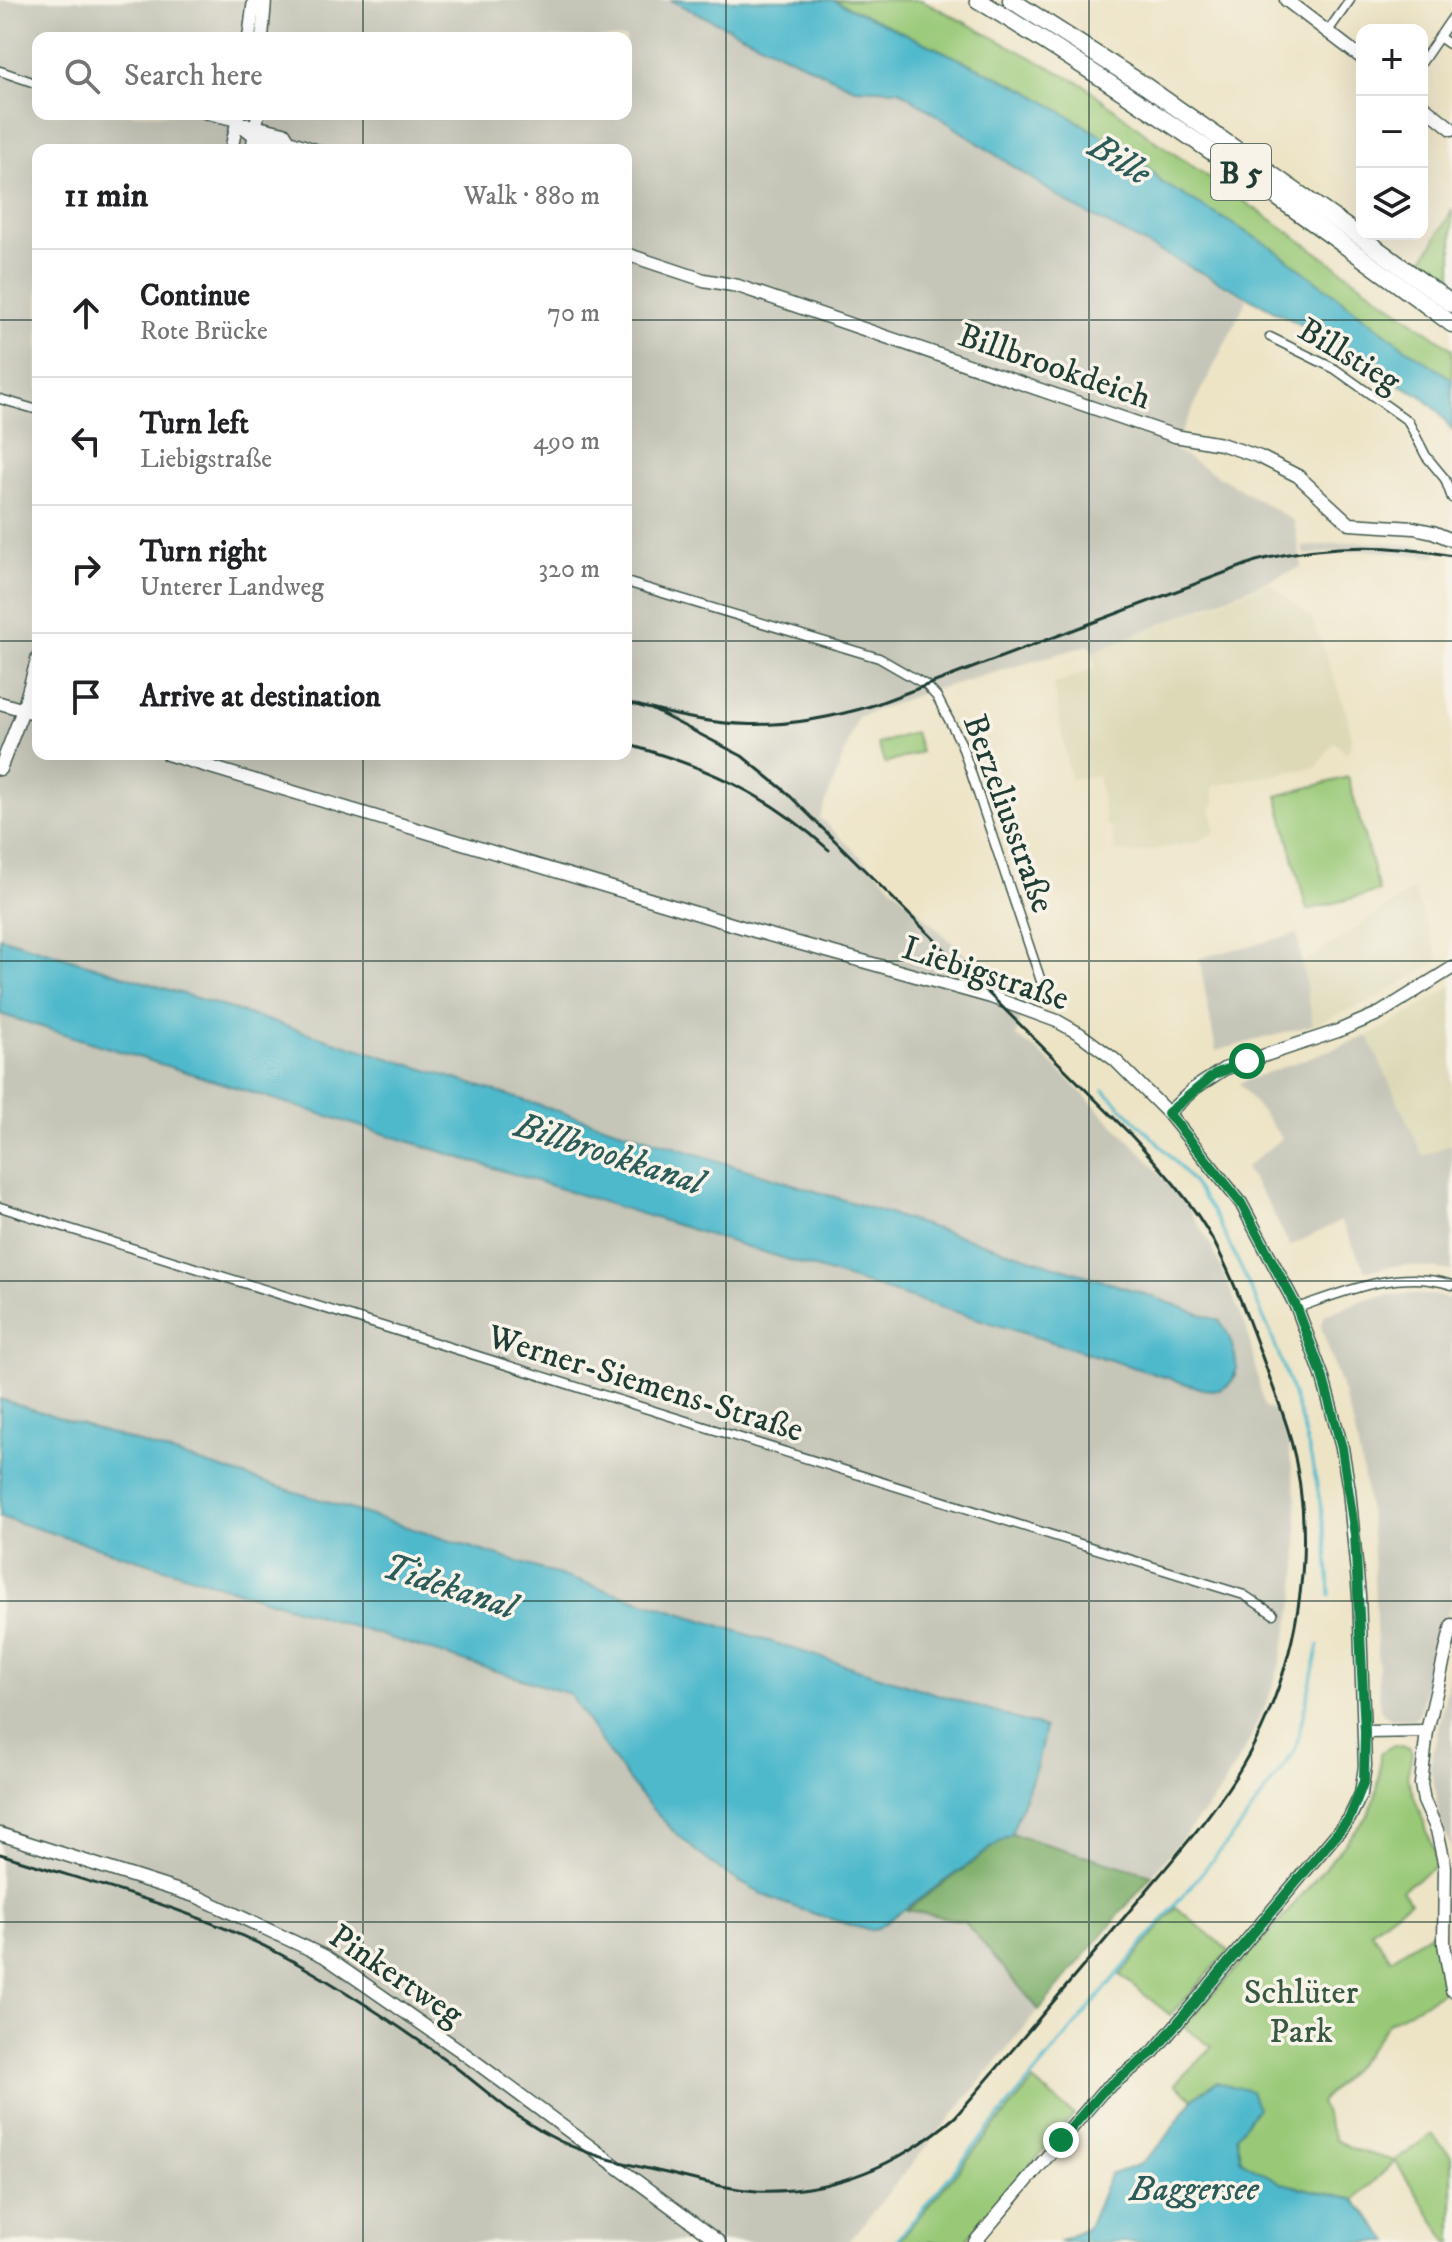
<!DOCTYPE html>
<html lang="en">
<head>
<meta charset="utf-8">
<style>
	body { margin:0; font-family:"IM FELL DW Pica",serif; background:#f2f2f2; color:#202124 }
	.controls { position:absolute; right:24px; top:24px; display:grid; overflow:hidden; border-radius:16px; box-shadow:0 8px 32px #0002 }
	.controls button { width:72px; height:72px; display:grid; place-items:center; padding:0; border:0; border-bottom:2px solid #e0e0e0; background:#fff; color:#202124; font:40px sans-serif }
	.stop { position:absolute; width:24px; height:24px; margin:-18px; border:6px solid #0b8043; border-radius:50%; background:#fff }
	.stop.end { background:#0b8043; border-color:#fff; box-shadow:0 2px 8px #0008 }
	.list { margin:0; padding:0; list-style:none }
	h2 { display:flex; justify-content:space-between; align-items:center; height:104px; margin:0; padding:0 32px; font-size:34px }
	h2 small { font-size:26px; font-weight:400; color:#757577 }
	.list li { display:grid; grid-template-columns:52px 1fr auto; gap:24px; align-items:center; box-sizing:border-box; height:128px; padding:0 32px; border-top:2px solid #e0e0e0 }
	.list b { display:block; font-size:30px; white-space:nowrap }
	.list p { margin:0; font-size:26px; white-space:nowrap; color:#757577 }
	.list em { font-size:26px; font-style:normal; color:#757577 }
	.icon { flex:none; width:44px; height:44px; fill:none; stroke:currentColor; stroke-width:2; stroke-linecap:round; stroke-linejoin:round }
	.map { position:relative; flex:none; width:1452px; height:2242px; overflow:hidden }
	.search { position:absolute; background:#fff; box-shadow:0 8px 32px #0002; left:32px; top:32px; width:600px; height:88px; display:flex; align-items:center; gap:20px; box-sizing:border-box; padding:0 28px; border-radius:16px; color:#757577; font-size:30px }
	.panel { position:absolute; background:#fff; box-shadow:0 8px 32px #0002; left:32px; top:144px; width:600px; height:616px; border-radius:16px }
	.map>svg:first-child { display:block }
	.built { fill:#ddd9b7 }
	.industrial { fill:#c5c5b8; fill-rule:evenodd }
	.green { fill:#99c977; stroke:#5c8356; stroke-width:2 }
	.forest { fill:#7aad68; stroke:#4c754e; stroke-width:2 }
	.water { fill:#4fb9cc; stroke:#377b80; stroke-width:2 }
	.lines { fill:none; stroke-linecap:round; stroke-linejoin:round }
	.stream { stroke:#4fb9cc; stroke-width:3 }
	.street-casing { stroke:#3e564a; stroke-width:11 }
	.secondary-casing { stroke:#3e564a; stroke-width:15 }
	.highway-casing { stroke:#3e564a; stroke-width:19 }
	.street { stroke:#fff; stroke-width:8 }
	.secondary { stroke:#fff; stroke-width:12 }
	.highway { stroke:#fff; stroke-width:16 }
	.rail { stroke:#1f3d34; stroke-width:3 }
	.route { stroke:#0b8043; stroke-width:10 }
	.grid { fill:none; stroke:#1f3d34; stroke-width:2; stroke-opacity:0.55 }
	.labels { text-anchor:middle; stroke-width:7; stroke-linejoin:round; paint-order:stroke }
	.shield { fill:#f7f3e8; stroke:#60746a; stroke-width:2 }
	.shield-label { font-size:32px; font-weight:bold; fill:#1f3d34 }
	.street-label { font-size:34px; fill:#1f3d34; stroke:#f7f3e8 }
	.park-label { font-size:34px; fill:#375941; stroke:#f7f3e8 }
	.water-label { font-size:36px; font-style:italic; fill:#2b5c5a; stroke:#f7f3e8 }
</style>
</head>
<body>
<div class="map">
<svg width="1452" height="2242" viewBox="0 0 1452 2242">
	<rect width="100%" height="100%" fill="#f7f3e8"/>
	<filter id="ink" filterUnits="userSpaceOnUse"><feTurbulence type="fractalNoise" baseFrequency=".0125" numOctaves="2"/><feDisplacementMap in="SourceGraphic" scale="16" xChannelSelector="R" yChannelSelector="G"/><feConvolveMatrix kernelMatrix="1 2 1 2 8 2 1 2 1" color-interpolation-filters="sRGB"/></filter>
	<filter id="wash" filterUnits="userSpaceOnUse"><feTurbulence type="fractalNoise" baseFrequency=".006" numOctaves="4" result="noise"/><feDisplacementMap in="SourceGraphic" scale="32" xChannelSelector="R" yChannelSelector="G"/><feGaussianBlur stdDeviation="1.8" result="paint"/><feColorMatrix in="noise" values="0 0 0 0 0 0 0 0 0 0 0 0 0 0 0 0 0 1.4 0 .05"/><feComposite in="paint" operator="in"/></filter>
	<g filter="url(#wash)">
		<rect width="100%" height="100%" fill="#ede4c6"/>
		<!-- built -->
		<g class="built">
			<polygon points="1269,583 1310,617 1321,640 1348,718 1352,742 1347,754 1334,742 1317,767 1212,786 1215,804 1211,809 1215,833 1197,842 1131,854 1115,851 1111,826 1106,826 1098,775 1070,779 1053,685 1095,668 1093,652"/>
			<polygon points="1413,890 1439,959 1374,1000 1313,1025 1302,964"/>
			<polygon points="1452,986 1452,1144 1423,1157 1368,1036 1399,1020"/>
		</g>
		<!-- industrial -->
		<g class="industrial">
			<path d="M0 0H670L854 88 899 90 1074 207 1247 299 1173 449 1294 521 1302 567 1093 652 1089 645 920 694 858 717 820 818 1022 1009 1016 1037 1033 1047 1066 1077 1143 1154 1187 1206 1212 1247 1247 1329 1264 1407 1277 1412 1288 1444 1296 1494 1298 1565 1295 1598 1279 1667 1268 1700 1245 1749 1217 1796 1152 1875 1011 1834 1037 1765 1044 1727 0 1399V1014L1202 1389 1220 1390 1230 1383 1235 1370V1356L1227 1331 1220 1321 1139 1292 0 937ZM38 38H626V114H38ZM38 150H626V754H38Z"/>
			<polygon points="1353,542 1395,543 1438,549 1436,557 1365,550 1304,555 1302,547"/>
			<polygon points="1297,934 1313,1025 1216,1051 1199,958"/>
			<polygon points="1368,1036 1423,1156 1452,1144 1452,1271 1406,1265 1365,1270 1341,1221 1290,1246 1267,1202 1245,1168 1282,1138 1239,1083"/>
			<polygon points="1410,1294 1437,1296 1452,1300 1452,1602 1444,1625 1440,1627 1419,1715 1414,1719 1390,1719 1380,1709 1372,1536 1364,1478 1354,1427 1321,1326 1325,1315 1363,1300 1386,1295"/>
			<polygon points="0,1517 570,1694 595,1736 657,1815 683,1843 716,1868 767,1896 804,1910 875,1930 907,1910 964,1921 1039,2010 848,2242 0,2242"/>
			<polygon points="1452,1664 1452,1850 1440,1819 1430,1766"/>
		</g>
		<!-- green -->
		<g class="green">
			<polygon points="833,0 922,0 1084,85 1154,140 1279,225 1452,349 1452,379 1404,347 1270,246 1161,182 1150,169 1121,148 1028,91"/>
			<polygon points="1452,211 1452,284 1423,260"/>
			<polygon points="915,732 921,752 885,764 878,744"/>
			<polygon points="1348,777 1379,891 1307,910 1277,796"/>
			<path d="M1394 1745 1409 1748 1412 1753 1407 1777 1434 1850 1437 1865 1402 1890 1410 1901 1371 1931 1391 1959 1436 1929 1443 1992 1388 2023 1364 2056 1320 2102 1335 2140 1355 2150 1395 2161 1432 2134 1452 2157V2242H1448L1395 2161 1355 2200 1281 2183 1241 2160 1236 2136 1257 2108 1216 2082 1193 2099 1175 2084 1212 2047 1183 2026 1281 1920 1368 1816C1378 1795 1380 1777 1380 1753Z"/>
			<polygon points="1176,1907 1229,1951 1170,2015 1120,1975"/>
			<polygon points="1033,2081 1074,2115 964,2242 898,2242"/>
		</g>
		<!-- forest -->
		<polygon class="forest" points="1011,1834 1152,1875 1039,2010 964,1921 907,1910"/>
		<!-- water -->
		<g class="water">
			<polygon points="670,0 833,0 1028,91 1121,148 1150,169 1161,182 1270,246 1404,347 1452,379 1452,430 1438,411 1419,394 1396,383 1381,366 1074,207 899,90 854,88"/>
			<path d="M0 937 1139 1292 1220 1321C1231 1337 1249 1378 1221 1389 1216 1391 1208 1389 1203 1389L0 1014Z"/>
			<path d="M0 1399 1045 1728 1037 1765 1011 1834 875 1930H868C835 1920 800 1911 769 1897 677 1856 621 1776 570 1694L0 1517Z"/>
			<polygon points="1216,2082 1251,2091 1258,2108 1236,2136 1241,2160 1281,2183 1355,2200 1390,2242 1058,2242 1088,2228 1110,2175 1140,2164 1161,2144 1193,2099"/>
		</g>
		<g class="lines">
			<!-- stream -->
			<g class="stream">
				<path d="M1104 1090C1141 1127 1182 1162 1210 1208 1221 1225 1229 1244 1238 1262 1290 1366 1326 1478 1330 1595"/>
				<polyline points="895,2242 1239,1828 1295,1751 1319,1645"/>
			</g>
		</g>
	</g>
	<g filter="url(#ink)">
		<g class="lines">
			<defs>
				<g id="street">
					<polyline points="1328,31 1350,0"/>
					<polyline points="1439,37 1452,46"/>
					<polyline points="1422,62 1452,18"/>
					<polyline points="0,71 38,84"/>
					<polyline points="204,114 237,122"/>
					<polyline points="1270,337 1335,369 1408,421 1426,456 1445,479 1452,498"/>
					<polyline points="0,399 38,410"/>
					<polyline points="626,582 879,658 926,685 937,697 961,743 1045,993"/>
					<polyline points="0,1207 1244,1595 1273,1614"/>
					<path d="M1297 1308C1346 1291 1399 1268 1452 1285"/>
				</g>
				<g id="secondary">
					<polyline points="1286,0 1362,58"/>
					<polyline points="249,38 254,0"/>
					<polyline points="262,38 265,0"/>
					<polyline points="1422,105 1452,129"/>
					<polyline points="237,122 255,136 279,143 289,141 315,150"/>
					<polyline points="240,123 284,133 289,141"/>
					<polyline points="231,150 238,118"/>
					<polyline points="252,150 258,114"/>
					<polyline points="626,254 704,280 738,286 1175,436 1221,444 1260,457 1298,476 1350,524 1414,528 1433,532 1452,540"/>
					<polyline points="0,703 38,714"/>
					<polyline points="25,708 38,690"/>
					<polyline points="167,754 755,931 991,997 1057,1021 1080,1034 1115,1060 1168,1113 1241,1203 1297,1308 1322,1375 1342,1448 1349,1490 1359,1595 1365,1766 1361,1794 1349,1819 1154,2051 1102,2092 975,2242"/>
					<polyline points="0,769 23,710 38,657"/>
					<polyline points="1168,1113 1195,1088 1224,1069 1338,1031 1380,1013 1452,968"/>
					<polyline points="1452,1625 1427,1731 1421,1784 1424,1801 1437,1830 1445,1867 1444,1944 1452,1990"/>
					<polyline points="1365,1732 1427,1731"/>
					<polyline points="0,1834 198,1897 324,1956 458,2049 719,2242"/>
				</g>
				<g id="highway">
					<path d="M978 0C1142 100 1298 209 1452 324"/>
					<polyline points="1011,0 1144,85 1365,240 1452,304"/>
				</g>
			</defs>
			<!-- street casing -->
			<use href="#street" class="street-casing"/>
			<!-- secondary casing -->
			<use href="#secondary" class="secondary-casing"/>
			<!-- highway casing -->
			<use href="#highway" class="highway-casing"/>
			<!-- street -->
			<use href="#street" class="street"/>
			<!-- secondary -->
			<use href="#secondary" class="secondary"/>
			<!-- highway -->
			<use href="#highway" class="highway"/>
			<!-- rail -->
			<g class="rail">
				<path d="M626 702C718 730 782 733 874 705L1256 561C1322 544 1386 543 1452 556"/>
				<path d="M626 744C707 767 766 793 829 850"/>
				<path d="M0 1854C93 1884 191 1908 278 1953 337 1984 392 2021 446 2060 480 2085 511 2115 548 2135 584 2155 623 2163 662 2172 693 2179 725 2189 757 2191 832 2194 899 2165 955 2117 1013 2050 1070 1982 1127 1914 1164 1869 1205 1825 1236 1776 1298 1677 1321 1546 1289 1433 1283 1412 1274 1391 1267 1370 1251 1327 1235 1282 1214 1242 1192 1201 1159 1166 1128 1132L785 791 742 756 653 710"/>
			</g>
		</g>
	</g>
	<g class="lines" filter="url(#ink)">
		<!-- route -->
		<polyline class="route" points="1061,2140 1102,2092 1154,2051 1349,1819 1364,1781 1365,1732 1355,1535 1342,1448 1322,1375 1297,1308 1241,1203 1168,1113 1215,1074 1247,1061"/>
	</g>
	<!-- grid -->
	<path class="grid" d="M363 0V38M726 0V2242M1089 0V2242M363 114V150M0 320H38M626 320H1452M0 641H38M626 641H1452M363 754V2242M0 961H1452M0 1281H1452M0 1601H1452M0 1922H1452"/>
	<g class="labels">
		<!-- shield labels -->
		<rect class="shield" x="1211" y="144" width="60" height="56" rx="6"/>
		<g class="shield-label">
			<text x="1241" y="183">B 5</text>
		</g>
		<!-- street labels -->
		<g class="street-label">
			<text transform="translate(1350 354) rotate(31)" y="12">Billstieg</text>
			<text transform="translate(1055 365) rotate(19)" y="12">Billbrookdeich</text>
			<text transform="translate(1010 813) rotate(70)" y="12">Berzeliusstraße</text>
			<text transform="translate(986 972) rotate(18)" y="12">Liebigstraße</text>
			<text transform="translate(646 1382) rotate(17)" y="12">Werner-Siemens-Straße</text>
			<text transform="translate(397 1974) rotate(34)" y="12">Pinkertweg</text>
		</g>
		<!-- park labels -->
		<g class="park-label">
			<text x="1301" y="2003">Schlüter<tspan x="1301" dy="39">Park</tspan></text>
		</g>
		<!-- water labels -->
		<g class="water-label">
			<text transform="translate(1121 158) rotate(31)" y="13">Bille</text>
			<text transform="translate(610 1152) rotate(18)" y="13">Billbrookkanal</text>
			<text transform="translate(450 1585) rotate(18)" y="13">Tidekanal</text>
			<text x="1194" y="2200">Baggersee</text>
		</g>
	</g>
</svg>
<div class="controls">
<button>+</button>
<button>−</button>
<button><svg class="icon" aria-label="layers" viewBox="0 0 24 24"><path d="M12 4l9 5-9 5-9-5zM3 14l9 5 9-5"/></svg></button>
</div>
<div class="stop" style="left:1247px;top:1061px"></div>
<div class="stop end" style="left:1061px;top:2140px"></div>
<div class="search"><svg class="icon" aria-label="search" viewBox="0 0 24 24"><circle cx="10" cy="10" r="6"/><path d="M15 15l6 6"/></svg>Search here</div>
<section class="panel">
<h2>11 min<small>Walk · 880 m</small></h2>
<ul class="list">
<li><svg class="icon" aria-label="ahead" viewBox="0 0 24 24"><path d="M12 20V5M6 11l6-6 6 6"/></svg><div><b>Continue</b><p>Rote Brücke</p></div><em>70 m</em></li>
<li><svg class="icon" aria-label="left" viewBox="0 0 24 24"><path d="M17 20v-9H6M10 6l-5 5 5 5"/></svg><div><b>Turn left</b><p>Liebigstraße</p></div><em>490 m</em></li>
<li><svg class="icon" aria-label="right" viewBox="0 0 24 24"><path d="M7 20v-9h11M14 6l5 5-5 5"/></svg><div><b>Turn right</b><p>Unterer Landweg</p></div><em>320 m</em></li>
<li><svg class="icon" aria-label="arrive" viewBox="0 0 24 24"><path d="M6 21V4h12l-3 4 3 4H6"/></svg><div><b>Arrive at destination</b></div></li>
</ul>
</section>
</div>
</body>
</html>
